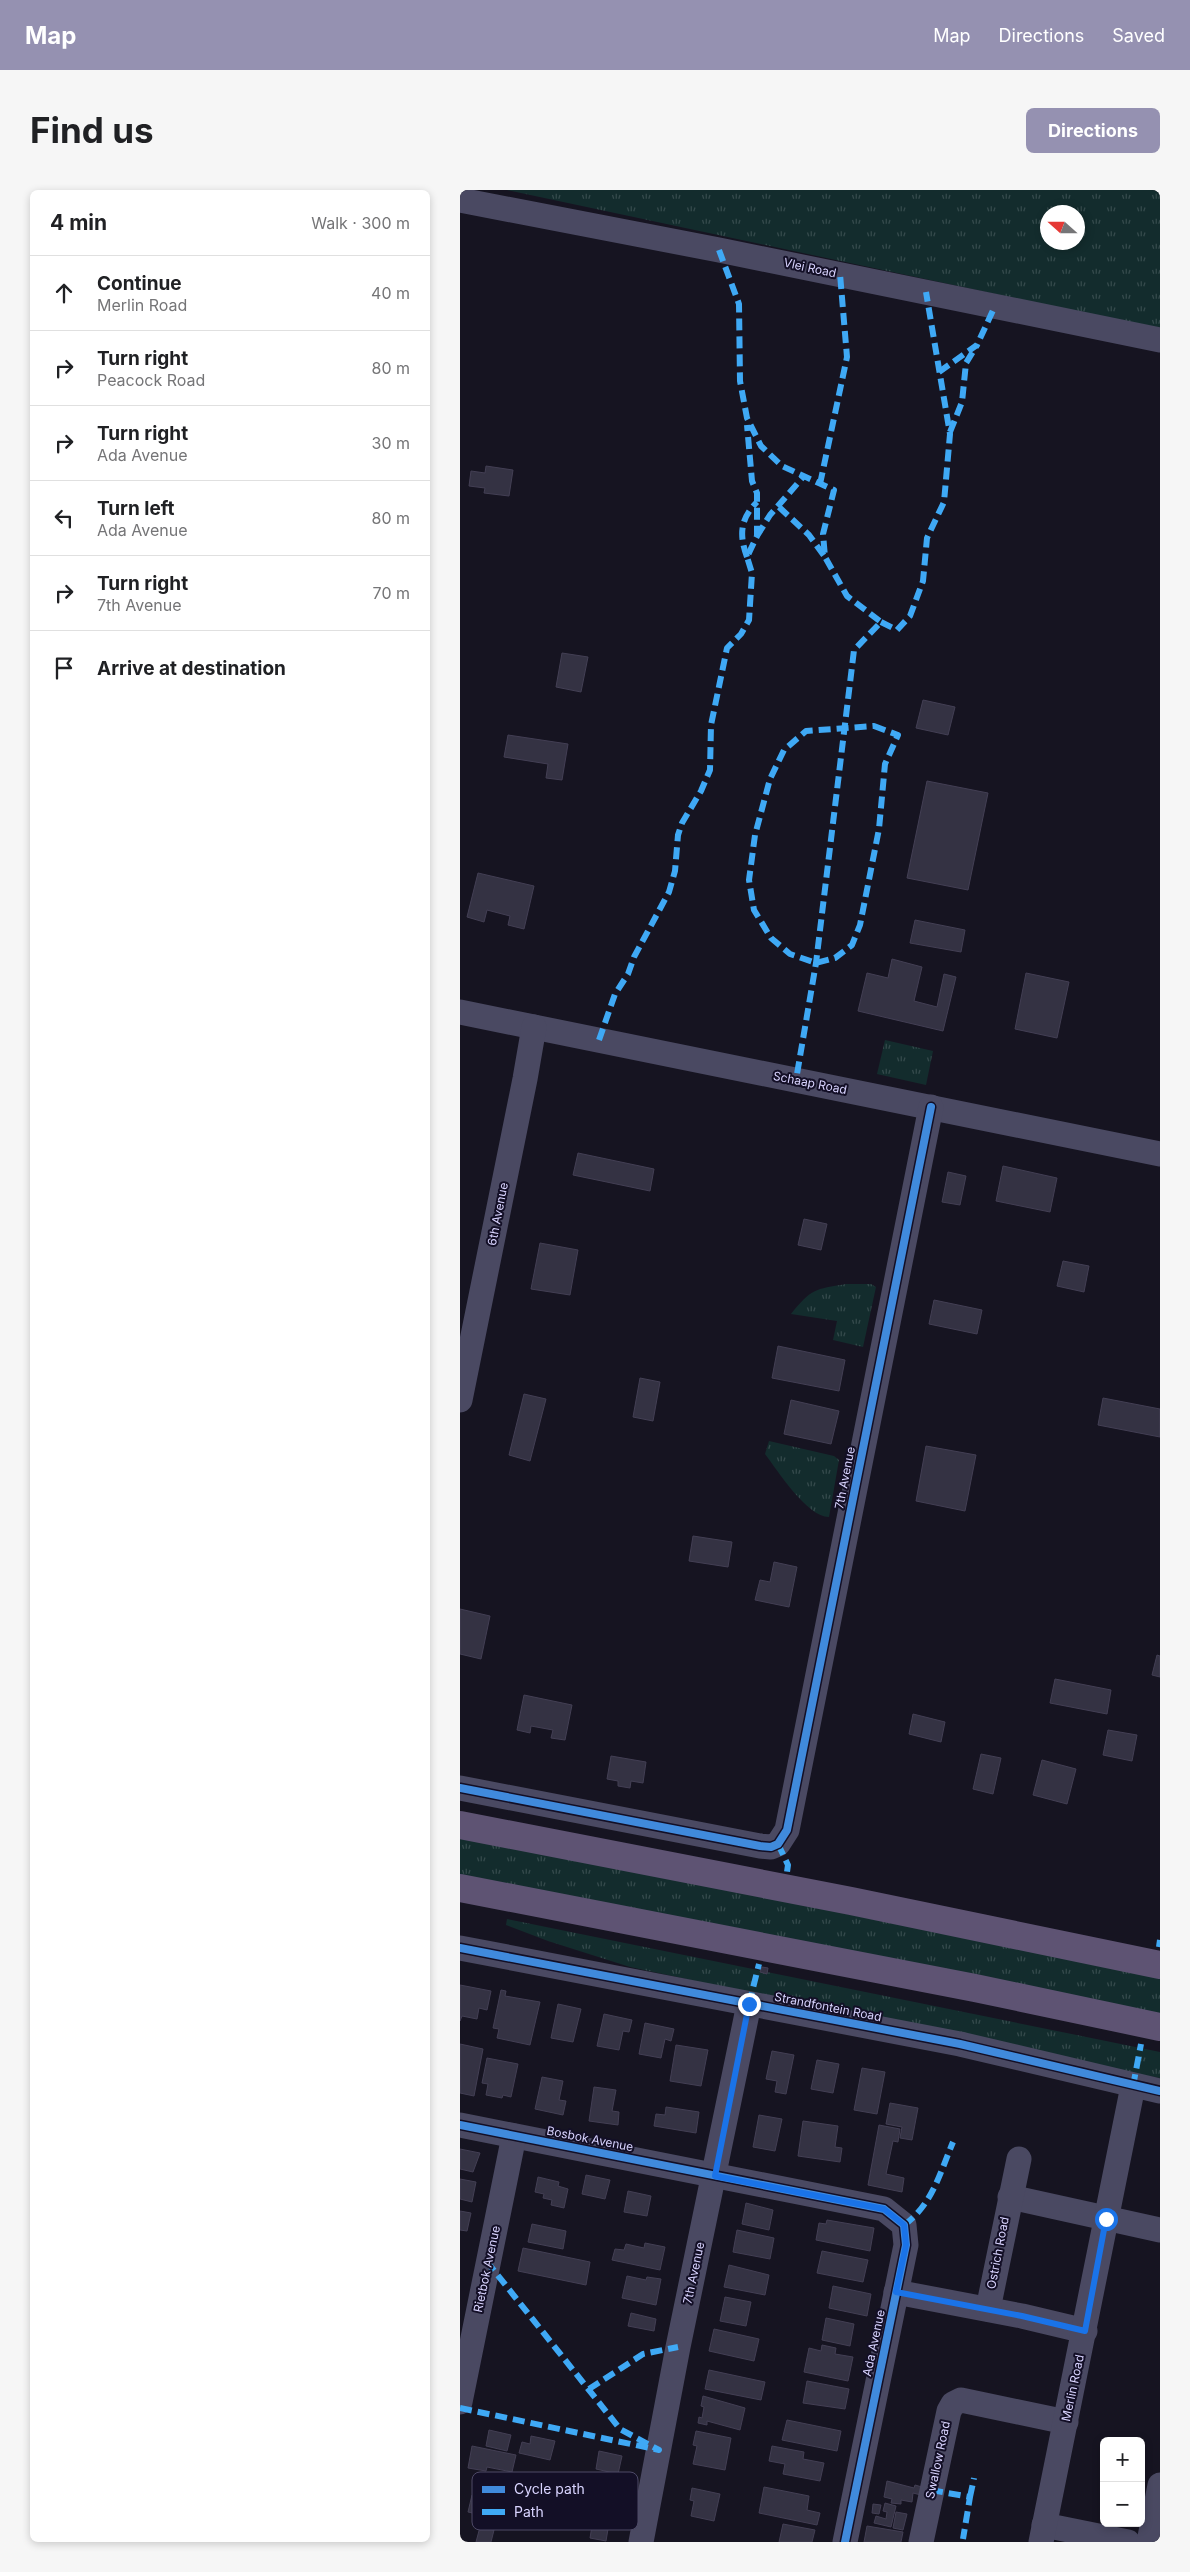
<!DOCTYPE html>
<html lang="en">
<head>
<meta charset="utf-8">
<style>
	body { margin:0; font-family:Inter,sans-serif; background:#f6f6f6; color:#202124 }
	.controls { position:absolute; right:15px; bottom:15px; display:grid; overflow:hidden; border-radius:8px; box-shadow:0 2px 8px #0003 }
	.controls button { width:45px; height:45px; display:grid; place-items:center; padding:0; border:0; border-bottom:1px solid #e0e0e0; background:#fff; color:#202124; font:25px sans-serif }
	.compass { position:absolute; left:580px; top:15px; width:45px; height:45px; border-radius:50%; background:#fff; box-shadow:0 2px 8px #0003; rotate:291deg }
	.stop { position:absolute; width:15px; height:15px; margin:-11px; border:4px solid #1a73e8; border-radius:50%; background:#fff }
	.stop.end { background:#1a73e8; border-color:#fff; box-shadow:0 1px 5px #0008 }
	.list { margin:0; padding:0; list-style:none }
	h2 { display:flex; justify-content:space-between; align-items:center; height:65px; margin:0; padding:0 20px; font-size:21px }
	h2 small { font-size:16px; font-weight:400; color:#757577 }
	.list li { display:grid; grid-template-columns:32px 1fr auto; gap:15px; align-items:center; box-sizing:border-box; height:75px; padding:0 20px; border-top:1px solid #e0e0e0 }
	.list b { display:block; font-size:19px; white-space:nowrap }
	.list p { margin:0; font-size:16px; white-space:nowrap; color:#757577 }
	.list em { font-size:16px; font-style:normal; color:#757577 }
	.icon { flex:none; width:28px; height:28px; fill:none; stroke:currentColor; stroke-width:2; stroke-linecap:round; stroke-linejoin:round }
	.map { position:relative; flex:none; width:700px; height:2352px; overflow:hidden; border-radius:8px }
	header { display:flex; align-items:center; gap:30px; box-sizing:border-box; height:70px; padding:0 25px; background:#9591b1; color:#fff }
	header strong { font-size:24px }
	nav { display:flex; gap:28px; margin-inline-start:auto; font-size:18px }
	.intro { display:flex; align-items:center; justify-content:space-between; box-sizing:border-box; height:120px; padding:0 30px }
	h1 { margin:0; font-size:35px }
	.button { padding:12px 22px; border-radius:8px; background:#9591b1; color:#fff; font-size:18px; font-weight:700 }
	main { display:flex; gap:30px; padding:0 30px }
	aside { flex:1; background:#fff; border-radius:8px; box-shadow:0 2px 8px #0003 }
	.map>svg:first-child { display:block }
	.grass { fill:url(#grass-tufts); fill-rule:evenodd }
	.building { fill:#343243; stroke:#433f54 }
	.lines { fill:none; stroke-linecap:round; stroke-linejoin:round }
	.minor { stroke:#4a4962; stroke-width:25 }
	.major { stroke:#5e5373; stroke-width:28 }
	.quiet { stroke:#3fa9f5; stroke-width:6; stroke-dasharray:12 6; stroke-linecap:butt }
	.cycleway-casing { stroke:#130f26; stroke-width:11 }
	.cycleway { stroke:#408adc; stroke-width:8 }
	.route { stroke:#1a73e8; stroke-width:6 }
	.labels { text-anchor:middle; stroke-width:4; stroke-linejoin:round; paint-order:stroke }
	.street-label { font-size:12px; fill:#d9d4ff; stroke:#130f26 }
	.key { fill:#130f26; stroke:#4e4a67; stroke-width:1 }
	.key-label { font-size:14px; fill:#d9d4ff }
</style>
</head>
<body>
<header>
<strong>Map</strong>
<nav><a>Map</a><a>Directions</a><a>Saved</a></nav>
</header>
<div class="intro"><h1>Find us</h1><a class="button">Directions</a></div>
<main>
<aside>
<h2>4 min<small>Walk · 300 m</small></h2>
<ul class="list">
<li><svg class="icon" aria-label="ahead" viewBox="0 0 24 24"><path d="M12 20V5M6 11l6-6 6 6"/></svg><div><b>Continue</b><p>Merlin Road</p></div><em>40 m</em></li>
<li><svg class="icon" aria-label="right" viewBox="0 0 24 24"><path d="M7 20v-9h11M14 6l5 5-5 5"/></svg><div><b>Turn right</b><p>Peacock Road</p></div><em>80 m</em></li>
<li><svg class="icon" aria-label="right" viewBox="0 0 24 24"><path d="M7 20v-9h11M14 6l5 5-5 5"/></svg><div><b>Turn right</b><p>Ada Avenue</p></div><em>30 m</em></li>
<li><svg class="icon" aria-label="left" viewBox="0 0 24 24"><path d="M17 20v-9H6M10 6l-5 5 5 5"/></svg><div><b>Turn left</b><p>Ada Avenue</p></div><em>80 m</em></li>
<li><svg class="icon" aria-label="right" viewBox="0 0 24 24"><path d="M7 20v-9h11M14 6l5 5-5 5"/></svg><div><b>Turn right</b><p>7th Avenue</p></div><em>70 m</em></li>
<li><svg class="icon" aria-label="arrive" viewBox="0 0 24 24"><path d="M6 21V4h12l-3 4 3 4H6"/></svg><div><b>Arrive at destination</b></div></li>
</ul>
</aside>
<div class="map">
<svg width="700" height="2352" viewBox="0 0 700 2352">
	<defs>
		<pattern id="grass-tufts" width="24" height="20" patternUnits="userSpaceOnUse" patternTransform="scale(1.25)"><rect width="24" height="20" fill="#132c2d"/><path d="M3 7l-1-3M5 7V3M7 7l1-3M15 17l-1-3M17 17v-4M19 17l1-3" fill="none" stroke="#354a4c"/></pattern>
	</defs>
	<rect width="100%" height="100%" fill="#161421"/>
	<!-- grass -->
	<g class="grass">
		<path d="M47 0H700V139ZM588 22H618V52H588Z"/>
		<polygon points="425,850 473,861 466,895 417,884"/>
		<path d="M386 1094H411L416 1097 403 1157 373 1150 377 1131 331 1124C351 1099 355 1099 386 1094Z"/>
		<path d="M309 1251 374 1266 379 1270 369 1327C347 1327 318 1281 305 1264Z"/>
		<polygon points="0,1648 368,1720 700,1788 700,1825 0,1686"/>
		<polygon points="47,1729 700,1862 700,1888 653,1880 170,1777 88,1751 46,1735"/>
	</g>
	<!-- building -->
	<g class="building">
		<polygon points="26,276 53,280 49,306 24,303 25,298 9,296 11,281 25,283"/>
		<polygon points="102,463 128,467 121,502 96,497"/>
		<polygon points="463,510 495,517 488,545 456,538"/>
		<polygon points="48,545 108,554 102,590 86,588 88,574 44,567"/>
		<polygon points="467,591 528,603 508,700 447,688"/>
		<polygon points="18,683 74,696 64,739 48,735 50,726 27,720 24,732 7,727"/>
		<polygon points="455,730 505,740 501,762 450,753"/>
		<polygon points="432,769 462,777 454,811 477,817 484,784 496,787 483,841 398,821 407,783 428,788"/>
		<polygon points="566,783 609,792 597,848 555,839"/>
		<polygon points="118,963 194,979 190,1001 113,985"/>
		<polygon points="543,976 597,988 590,1022 536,1011"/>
		<polygon points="488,982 506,986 500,1015 482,1012"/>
		<polygon points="344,1029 367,1034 361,1060 338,1055"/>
		<polygon points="80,1053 118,1060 110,1105 71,1099"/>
		<polygon points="603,1071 629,1076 624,1102 597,1096"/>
		<polygon points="474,1110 522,1120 517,1144 469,1134"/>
		<polygon points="318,1156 385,1170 379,1201 312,1188"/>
		<polygon points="180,1188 200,1192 193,1231 173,1227"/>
		<polygon points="64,1204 86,1209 70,1271 49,1265"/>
		<polygon points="643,1208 700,1219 700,1247 638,1235"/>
		<polygon points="331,1210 379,1221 371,1254 324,1244"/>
		<polygon points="466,1256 516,1265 505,1321 456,1311"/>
		<polygon points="233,1346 272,1352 268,1377 229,1371"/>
		<polygon points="314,1372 337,1377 329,1417 295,1410 300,1390 310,1392"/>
		<polygon points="0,1419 30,1426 21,1469 0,1464"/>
		<polygon points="697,1465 700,1466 700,1487 692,1485"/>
		<polygon points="595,1489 651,1500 647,1524 590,1513"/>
		<polygon points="64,1505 112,1515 105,1550 91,1548 93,1540 71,1536 70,1543 57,1540"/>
		<polygon points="453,1524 485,1532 481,1552 449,1544"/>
		<polygon points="648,1540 677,1545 672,1571 643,1565"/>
		<polygon points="521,1564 541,1568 533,1604 513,1599"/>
		<polygon points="151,1566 186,1572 183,1593 171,1591 170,1598 158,1596 158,1591 147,1589"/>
		<polygon points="582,1570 616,1579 607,1614 573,1605"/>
		<polygon points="302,1777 308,1778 307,1784 300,1782"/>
		<polygon points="0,1795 31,1801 27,1820 19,1818 17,1829 2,1826 0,1831"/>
		<polygon points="41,1800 46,1801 45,1806 80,1812 70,1855 37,1848 39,1839 33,1838"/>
		<polygon points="98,1814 121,1819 113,1852 91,1848"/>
		<polygon points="144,1824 172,1830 169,1842 163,1841 159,1860 137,1856"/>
		<polygon points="185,1833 214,1839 211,1851 205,1849 201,1868 179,1864"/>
		<polygon points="0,1854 23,1859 14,1906 0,1903"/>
		<polygon points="216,1855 248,1860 241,1896 210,1891"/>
		<polygon points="312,1861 334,1865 326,1904 315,1902 317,1891 306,1889"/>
		<polygon points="27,1868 58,1874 51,1907 43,1905 42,1908 26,1905 28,1894 22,1893"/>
		<polygon points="357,1870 379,1874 373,1903 351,1899"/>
		<polygon points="402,1878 425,1882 417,1924 394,1920"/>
		<polygon points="82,1887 103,1891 99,1910 106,1911 103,1925 75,1919"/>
		<polygon points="134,1897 156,1900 152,1921 159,1922 158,1935 129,1931"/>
		<polygon points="430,1913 458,1918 452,1950 440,1948 442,1937 426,1934"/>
		<polygon points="206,1917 239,1922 236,1943 194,1936 196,1924 205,1925"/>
		<polygon points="299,1925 322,1929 315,1961 293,1957"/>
		<polygon points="343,1931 378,1936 375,1957 382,1958 380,1972 338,1966"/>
		<polygon points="419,1935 440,1939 438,1952 433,1951 426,1984 444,1988 442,2002 408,1995"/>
		<polygon points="0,1959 20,1963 13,1982 0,1979"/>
		<polygon points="126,1985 150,1990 145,2009 122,2004"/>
		<polygon points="78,1987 99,1992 98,1996 108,1999 104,2018 91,2015 92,2010 83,2008 84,2004 75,2002"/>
		<polygon points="0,1989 16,1992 12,2012 0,2009"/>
		<polygon points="168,2001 191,2006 187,2026 164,2022"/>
		<polygon points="286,2013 313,2020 309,2040 282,2034"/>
		<polygon points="0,2021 11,2023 7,2041 0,2040"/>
		<polygon points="367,2030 414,2038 410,2061 356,2050 359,2033 366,2034"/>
		<polygon points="72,2034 106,2041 103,2059 68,2052"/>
		<polygon points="277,2040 314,2048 310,2069 273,2062"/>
		<polygon points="185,2053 205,2057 200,2080 152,2070 155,2059 164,2060 166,2054 184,2058"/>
		<polygon points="63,2058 130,2072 126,2095 58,2081"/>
		<polygon points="362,2061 408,2070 403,2092 357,2083"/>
		<polygon points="269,2075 309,2085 305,2105 264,2097"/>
		<polygon points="167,2086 186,2090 187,2087 201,2089 196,2115 162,2108"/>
		<polygon points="373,2096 411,2104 407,2126 369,2118"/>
		<polygon points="265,2107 291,2112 286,2136 260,2131"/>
		<polygon points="171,2123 196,2129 194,2141 168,2136"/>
		<polygon points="366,2128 394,2134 390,2156 362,2150"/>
		<polygon points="254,2139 299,2149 294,2171 249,2161"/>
		<polygon points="362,2155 376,2158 375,2164 393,2167 388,2191 344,2182 349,2158 361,2161"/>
		<polygon points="249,2180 305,2192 301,2210 245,2199"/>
		<polygon points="347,2191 389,2199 385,2219 343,2213"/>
		<polygon points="243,2206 285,2218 280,2240 247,2231 247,2235 238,2233 239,2227 242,2228 244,2217 241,2216"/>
		<polygon points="327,2230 381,2241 377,2261 322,2250"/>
		<polygon points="29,2240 51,2245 47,2261 26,2256"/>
		<polygon points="236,2241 271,2248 265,2280 233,2274 237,2256 233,2255"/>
		<polygon points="71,2246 95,2251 90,2270 59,2263 62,2252 70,2254"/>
		<polygon points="12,2256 56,2265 52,2282 27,2277 26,2281 8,2278"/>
		<polygon points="312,2256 344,2262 343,2269 364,2273 360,2291 323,2284 325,2274 309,2271"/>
		<polygon points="139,2261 162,2266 158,2284 136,2279"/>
		<polygon points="427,2291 454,2298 455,2295 462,2297 461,2305 453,2303 452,2312 441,2310 441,2314 431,2313 432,2309 424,2307"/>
		<polygon points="304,2297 349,2306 347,2320 360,2323 357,2335 299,2323"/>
		<polygon points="232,2298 260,2304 254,2331 231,2326 234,2311 230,2310"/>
		<polygon points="12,2305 43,2311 39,2332 25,2330 26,2326 8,2322"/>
		<polygon points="425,2313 436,2316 431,2337 414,2333 416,2326 426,2329 427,2322 423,2321"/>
		<polygon points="413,2314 421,2315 419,2324 412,2323"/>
		<polygon points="436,2322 447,2324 443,2340 433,2338"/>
		<polygon points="133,2330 149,2333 146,2351 130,2348"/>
		<polygon points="323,2334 355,2340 352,2352 319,2352"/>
		<polygon points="407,2336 443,2342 441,2352 404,2352"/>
		<polygon points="20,2337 34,2340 31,2352 16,2352"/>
	</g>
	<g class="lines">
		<!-- minor -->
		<g class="minor">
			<polyline points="0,10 259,60 700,150"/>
			<polyline points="0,822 700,964"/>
			<polyline points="0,1210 65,889 74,837"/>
			<polyline points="0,1598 300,1656 311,1657 318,1654 327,1640 471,917"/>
			<polyline points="0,1758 500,1854 700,1901"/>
			<polyline points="0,1935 424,2019 444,2035 446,2055 385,2352"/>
			<polyline points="550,2007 700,2040"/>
			<polyline points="436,2102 562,2126 625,2141"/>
			<polyline points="528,2119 559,1969"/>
			<polyline points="0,2212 54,1946"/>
			<polyline points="584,2335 668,2352"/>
			<polyline points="181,2352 218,2157 289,1814"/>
			<polyline points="461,2352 489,2221 493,2214 501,2210 606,2232"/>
			<polyline points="581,2352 673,1896"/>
			<polyline points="689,2352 700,2295"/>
		</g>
		<!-- major -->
		<g class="major">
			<polyline points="0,1635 391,1711 700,1775"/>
			<polyline points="0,1698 515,1798 700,1837"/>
		</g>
		<!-- quiet -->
		<g class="quiet">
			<polyline points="259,60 279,114 280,191 287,228 301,256 322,276 374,300 363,344 365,367 387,406 421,432 394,460 356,773 336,890"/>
			<polyline points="479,182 517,155 535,116"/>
			<polyline points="490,242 502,212 506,173 517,155"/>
			<polyline points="360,294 387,167 380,84"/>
			<polyline points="319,317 349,345 365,367"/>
			<polyline points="297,346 310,325 344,286"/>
			<path d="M287 367C279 345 280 329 297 312"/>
			<polyline points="421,432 437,440 450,426 463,391 467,348 484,312 490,244 466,102"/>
			<polygon points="414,536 438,545 425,574 419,639 400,735 392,755 375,768 356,773 330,764 311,748 294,720 289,690 295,645 310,589 324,560 346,541"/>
			<polyline points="139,850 155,804 168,784 174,767 209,702 215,681 218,645 222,633 241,601 250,580 251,535 267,458 281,444 289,430 292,383 287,367 297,346 297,303 292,291 287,235"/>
			<polyline points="318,1654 328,1675 327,1682"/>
			<polyline points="699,1757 700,1750"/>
			<polyline points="289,1814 299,1774"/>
			<polyline points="673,1896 681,1854"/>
			<path d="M444 2035C472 2015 480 1983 493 1952"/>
			<polyline points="129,2199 183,2164 218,2157"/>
			<polyline points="0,2218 199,2260 160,2239 28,2073"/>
			<polyline points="471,2300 510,2307 503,2349"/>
			<polyline points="510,2307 514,2288"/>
		</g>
		<defs>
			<g id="cycleway">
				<polyline points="0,1598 300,1656 311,1657 318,1654 327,1640 471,917"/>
				<polyline points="0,1758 500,1854 700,1901"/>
				<polyline points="0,1935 424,2019 444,2035 446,2055 385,2352"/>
			</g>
		</defs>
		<!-- cycleway casing -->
		<use href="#cycleway" class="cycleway-casing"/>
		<!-- cycleway -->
		<use href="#cycleway" class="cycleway"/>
	</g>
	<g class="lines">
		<!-- route -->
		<polyline class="route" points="289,1814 255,1986 424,2019 444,2035 446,2055 436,2102 562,2126 625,2141 646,2029"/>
	</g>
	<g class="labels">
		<!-- street labels -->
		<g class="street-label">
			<text transform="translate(350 78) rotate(12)" y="4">Vlei Road</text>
			<text transform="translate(350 893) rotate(11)" y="4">Schaap Road</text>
			<text transform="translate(38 1024) rotate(-79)" y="4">6th Avenue</text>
			<text transform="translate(385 1288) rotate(-79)" y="4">7th Avenue</text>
			<text transform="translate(368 1817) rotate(11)" y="4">Strandfontein Road</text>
			<text transform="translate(130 1949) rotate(11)" y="4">Bosbok Avenue</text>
			<text transform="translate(538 2063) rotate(-79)" y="4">Ostrich Road</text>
			<text transform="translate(27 2079) rotate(-78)" y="4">Rietbok Avenue</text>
			<text transform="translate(234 2083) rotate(-78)" y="4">7th Avenue</text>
			<text transform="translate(414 2153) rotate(-78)" y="4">Ada Avenue</text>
			<text transform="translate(613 2198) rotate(-78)" y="4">Merlin Road</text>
			<text transform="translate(478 2270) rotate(-78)" y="4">Swallow Road</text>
		</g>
	</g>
	<!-- legend -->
	<rect x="12" y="2282" width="166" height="58" rx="8" class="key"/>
	<rect x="22" y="2296" width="23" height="7" fill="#408adc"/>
	<rect x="22" y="2319" width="23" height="6" fill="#3fa9f5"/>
	<g class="key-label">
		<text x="54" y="2304">Cycle path</text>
		<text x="54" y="2327">Path</text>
	</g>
</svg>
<div class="controls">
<button>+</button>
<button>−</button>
</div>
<svg class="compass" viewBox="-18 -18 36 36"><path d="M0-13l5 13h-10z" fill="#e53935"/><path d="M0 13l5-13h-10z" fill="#757577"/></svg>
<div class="stop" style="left:646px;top:2029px"></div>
<div class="stop end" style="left:289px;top:1814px"></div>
</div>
</main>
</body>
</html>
